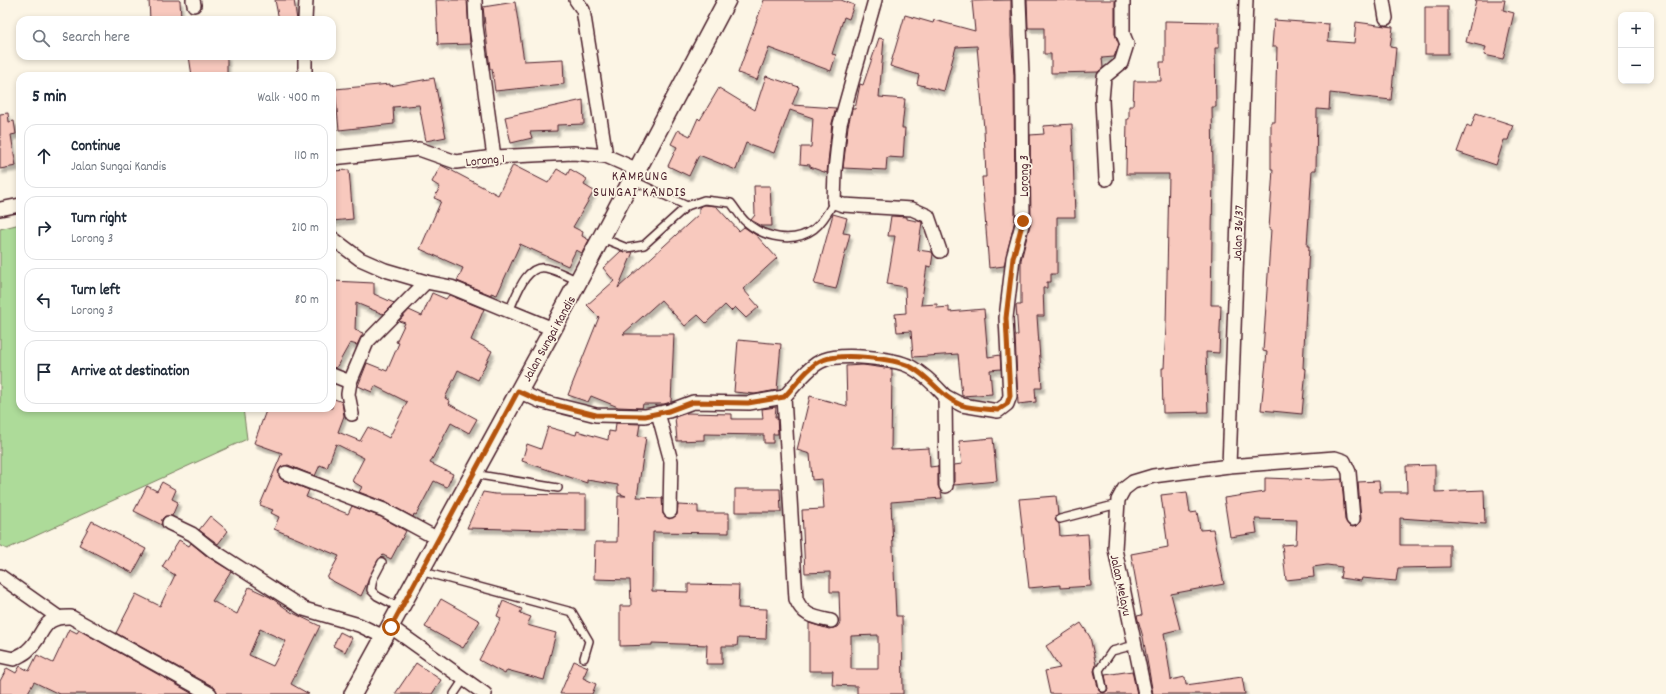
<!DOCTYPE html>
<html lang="en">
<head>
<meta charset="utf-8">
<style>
	body { margin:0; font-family:Dekko,sans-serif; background:#f6f6f7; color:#1f2937 }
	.controls { position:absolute; right:12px; top:12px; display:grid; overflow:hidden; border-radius:8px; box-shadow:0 2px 6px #0003 }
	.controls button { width:36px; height:36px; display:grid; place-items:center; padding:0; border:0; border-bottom:1px solid #e0e1e3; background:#fff; color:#1f2937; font:20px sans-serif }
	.stop { position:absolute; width:12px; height:12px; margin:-9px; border:3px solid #b45309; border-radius:50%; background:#fff }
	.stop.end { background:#b45309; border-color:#fff; box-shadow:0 1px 4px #0008 }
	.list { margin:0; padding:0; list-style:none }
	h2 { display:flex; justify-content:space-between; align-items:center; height:52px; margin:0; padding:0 16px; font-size:17px }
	h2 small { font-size:13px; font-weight:400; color:#747a83 }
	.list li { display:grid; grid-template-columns:26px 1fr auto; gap:12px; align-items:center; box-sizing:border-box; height:64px; margin:0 8px 8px; padding:0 8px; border:1px solid #e0e1e3; border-radius:12px }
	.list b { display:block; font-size:15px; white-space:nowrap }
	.list p { margin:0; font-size:13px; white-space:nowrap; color:#747a83 }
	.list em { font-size:13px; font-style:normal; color:#747a83 }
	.icon { flex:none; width:22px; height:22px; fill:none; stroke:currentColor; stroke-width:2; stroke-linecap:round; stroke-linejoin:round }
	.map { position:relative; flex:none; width:1666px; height:694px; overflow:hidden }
	.search { position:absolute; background:#fff; box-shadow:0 2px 6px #0003; left:16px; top:16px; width:320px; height:44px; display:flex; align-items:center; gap:10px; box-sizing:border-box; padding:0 14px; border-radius:12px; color:#747a83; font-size:15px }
	.panel { position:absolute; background:#fff; box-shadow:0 2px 6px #0003; left:16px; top:72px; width:320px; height:340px; border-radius:12px }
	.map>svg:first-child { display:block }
	.green { fill:#addb99; stroke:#7c7d62 }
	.building { fill:#f8c9be; stroke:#4a1f2b; fill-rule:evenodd; filter:url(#shadow) }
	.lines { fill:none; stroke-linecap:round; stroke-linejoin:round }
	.service-casing { stroke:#4a1f2b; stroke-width:10 }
	.minor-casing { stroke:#4a1f2b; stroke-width:16 }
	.tertiary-casing { stroke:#4a1f2b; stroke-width:20 }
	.service { stroke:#fcf5e5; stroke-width:7 }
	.minor { stroke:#fcf5e5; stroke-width:13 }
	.tertiary { stroke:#fcf5e5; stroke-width:17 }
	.route { stroke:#b45309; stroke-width:5 }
	.labels { text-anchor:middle; stroke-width:3.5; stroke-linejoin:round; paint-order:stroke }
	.street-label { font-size:13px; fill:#4a1f2b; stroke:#fcf5e5 }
	.neighbourhood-label { font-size:14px; letter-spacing:1px; fill:#4a1f2b; stroke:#fcf5e5 }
</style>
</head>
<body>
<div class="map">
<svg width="1666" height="694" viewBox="0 0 1666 694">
	<defs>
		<filter id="shadow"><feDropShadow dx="2.5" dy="4.5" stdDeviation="1" flood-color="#0004"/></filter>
	</defs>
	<rect width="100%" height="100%" fill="#fcf5e5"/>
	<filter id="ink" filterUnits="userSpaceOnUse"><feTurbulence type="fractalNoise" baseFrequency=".025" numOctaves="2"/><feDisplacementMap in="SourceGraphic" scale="8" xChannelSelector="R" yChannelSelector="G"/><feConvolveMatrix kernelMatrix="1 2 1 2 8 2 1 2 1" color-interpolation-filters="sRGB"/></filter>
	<g filter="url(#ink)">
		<!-- green -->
		<polygon class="green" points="20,224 20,408 243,408 247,439 7,549 0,546 0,229"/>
		<!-- building -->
		<g class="building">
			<polygon points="149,0 180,0 181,20 150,20"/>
			<polygon points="275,0 294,0 297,20 279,20"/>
			<polygon points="436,0 467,0 470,44 438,45"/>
			<polygon points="764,0 841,0 854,5 849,19 844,17 832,54 836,55 831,71 769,48 757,80 738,73"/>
			<polygon points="1011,0 1011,36 1014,75 1015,220 1004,266 989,268 982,177 986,177 984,129 977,46 956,47 944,91 917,84 919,75 890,66 905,15 933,23 934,20 975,31 972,1"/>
			<polygon points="1027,0 1115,0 1115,34 1119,44 1114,57 1102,58 1103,68 1098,72 1051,73 1051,54 1044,54 1044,28 1028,28"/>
			<polygon points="1476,0 1505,0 1503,10 1514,13 1503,59 1484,55 1486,47 1466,42"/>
			<polygon points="515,2 524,61 563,59 564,84 495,91 492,69 490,69 483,7"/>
			<rect x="1425" y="7" width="23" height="47"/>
			<polygon points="1274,20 1329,24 1328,41 1354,43 1356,22 1393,27 1390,47 1396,48 1391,100 1330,93 1329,110 1317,109 1316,170 1312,170 1307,246 1309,246 1303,368 1306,369 1302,414 1261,410 1267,352 1263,351 1271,229 1269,229 1273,169 1271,169 1271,122 1275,122 1276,84 1277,47 1272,47"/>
			<polygon points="1165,21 1219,22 1219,48 1215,48 1216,107 1212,107 1213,170 1211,305 1221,305 1219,353 1206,352 1208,412 1163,413 1162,368 1164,368 1166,327 1169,174 1126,174 1127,119 1129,119 1129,106 1133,106 1134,81 1161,81 1160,62 1165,62"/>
			<polygon points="879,38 884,39 879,97 905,99 902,128 905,128 903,158 887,157 886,170 843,168 848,126 852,109 855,109 860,84 863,85"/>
			<polygon points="189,56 227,56 227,76 192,76"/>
			<polygon points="766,76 799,87 792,105 836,108 832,123 827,173 810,167 810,165 800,164 801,147 811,147 813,118 790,110 774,153 746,143 736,170 699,155 689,176 668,166 677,147 671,144 678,130 690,136 698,118 700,120 719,88 755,110"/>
			<polygon points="434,78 446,137 426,141 419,105 393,107 394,124 339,130 335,89 390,84 390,86"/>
			<polygon points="583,100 584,124 557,125 557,131 530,132 532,138 511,143 505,117"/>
			<polygon points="8,113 9,122 14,121 16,134 11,135 16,166 0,169 0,114"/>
			<polygon points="1476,113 1513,125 1508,140 1504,140 1496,165 1457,152 1467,125 1471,127"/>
			<polygon points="1072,124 1075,217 1057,217 1057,274 1051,274 1051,282 1047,282 1047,288 1043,288 1044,316 1037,316 1042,388 1035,388 1036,402 1018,404 1015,335 1018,335 1016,305 1021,305 1021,260 1031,221 1030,135 1044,134 1043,126"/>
			<polygon points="441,165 498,195 513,165 548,183 557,169 567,175 570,169 587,179 584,185 594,191 573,227 583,232 582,236 589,240 582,253 576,250 568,266 520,244 497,295 491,293 491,295 457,281 463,268 420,249 441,201 434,198 440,187 432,182"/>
			<polygon points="349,170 353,219 332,221 332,171"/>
			<polygon points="754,186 770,186 772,226 762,226 751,220 755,215"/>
			<polygon points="705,205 716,206 739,231 744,227 756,235 777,258 743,289 759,307 746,318 735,307 731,311 725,305 706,323 698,315 685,326 661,300 623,334 674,334 671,402 664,404 643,404 642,408 618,407 591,396 588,402 568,395 599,317 587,305 614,281 603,268 621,251 633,252 618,288 699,214 699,207"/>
			<polygon points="833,214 847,218 843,233 850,234 836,289 814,284"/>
			<polygon points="891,216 907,217 907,219 922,222 918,250 932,252 933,254 931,267 927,266 921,305 937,304 937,308 949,307 949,312 984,309 988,357 1000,355 1001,369 990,370 992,394 962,396 958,354 913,357 911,331 897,332 895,314 906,313 905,287 887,284 895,236 888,236"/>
			<polygon points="332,281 374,283 374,294 394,303 383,314 356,303 355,330 363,333 357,345 350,343 336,368 332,367"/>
			<polygon points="432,293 446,299 449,295 484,309 471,340 492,351 478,380 458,370 445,398 450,401 449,404 477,419 469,433 451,423 430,463 453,474 447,487 434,481 416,515 414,514 413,517 387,503 359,492 362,487 352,481 364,458 336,444 327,468 320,465 315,476 288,465 281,467 278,471 280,478 283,480 309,490 306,497 348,514 352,506 381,517 406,531 391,559 383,555 378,560 361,596 327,578 339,556 274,529 279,517 271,513 273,510 260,505 282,453 254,443 267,408 332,408 332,398 342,402 344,416 338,432 360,441 368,427 389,438 407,402 375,386 372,392 358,386 367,363 387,371 399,343 396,342 405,323 399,321 409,310 422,316"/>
			<polygon points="738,340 781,344 777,390 755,394 734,392"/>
			<path d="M863 365 892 369 891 450 929 448 930 467 938 466V486L941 492 942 498 891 502 896 616H902L903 694H857V686L832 685 833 671H809V623L829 629 837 627 840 623 839 592H830V572L805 573 802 510 824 509 822 479 812 480 810 454 797 450 810 396 847 406 846 366ZM878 635V669H851V636Z"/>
			<polygon points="776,407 775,417 777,417 778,434 773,434 773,443 764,443 764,435 704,434 704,440 677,441 675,417 687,413 732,414 732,419 763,419 762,409"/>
			<polygon points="616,423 640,424 638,436 646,437 637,497 662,498 663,514 669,519 677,515 678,505 698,506 698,513 729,513 729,533 653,532 652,591 688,592 688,584 739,585 738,608 767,609 766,639 738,638 737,646 722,646 722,664 706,664 707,645 652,643 652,645 620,646 620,606 631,606 630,580 594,579 595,542 617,542 618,496 626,496 618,493 618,485 587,480 587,483 522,461 527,444 541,449 548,427 576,435 577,431 608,440 609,431 615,432"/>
			<polygon points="993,438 997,481 954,485 954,465 962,464 959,441"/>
			<polygon points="1435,465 1435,492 1484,490 1485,524 1400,518 1400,545 1450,545 1450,567 1398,568 1396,581 1362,578 1361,581 1340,578 1342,567 1327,565 1313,567 1314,577 1286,580 1282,545 1296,544 1297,520 1255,519 1257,533 1230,537 1224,498 1265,492 1265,478 1322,480 1342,479 1345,520 1349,526 1353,527 1358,525 1361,519 1358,482 1379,481 1380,492 1407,492 1406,466"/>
			<polygon points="162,482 176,490 172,499 178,502 172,516 165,516 162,519 162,525 134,511 147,486 157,491"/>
			<polygon points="735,489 780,489 781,512 735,512"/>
			<polygon points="483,492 495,494 586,495 586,531 467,528"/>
			<polygon points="1187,492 1190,513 1197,512 1200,530 1213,529 1224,584 1171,594 1180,629 1164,633 1171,680 1185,677 1186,685 1242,677 1245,694 1153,694 1143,637 1137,616 1142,615 1131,554 1168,547 1161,495"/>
			<polygon points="1056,496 1058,515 1055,520 1059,524 1060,536 1088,534 1091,586 1060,588 1060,585 1029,588 1019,499"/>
			<polygon points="210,516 228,531 218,544 199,530"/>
			<polygon points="92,521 146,549 133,573 79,545"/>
			<path d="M179 540 189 546 191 543 208 557 231 571 212 601 237 614 249 587 270 597 291 612 320 626 291 684 309 694H218L214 687 116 633 136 594 160 606 175 575 162 567ZM260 629 286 641 273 666 249 655Z"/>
			<polygon points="441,599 480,621 463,648 425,627"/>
			<polygon points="503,601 522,609 520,613 531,617 527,625 556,633 544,680 507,670 505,674 479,660 501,618 497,616"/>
			<polygon points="1081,623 1090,637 1096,665 1094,671 1099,691 1104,693 1108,690 1105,675 1132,671 1137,694 1050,694 1045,671 1060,668 1046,646"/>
			<polygon points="69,629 77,633 79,630 193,694 59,694 34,682 27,694 0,694 0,681 7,668 16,673 20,666 29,671 37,655 53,663"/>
			<polygon points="340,632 352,638 345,652 333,646"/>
			<polygon points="574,661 588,667 583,678 596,684 592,694 560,694"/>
			<polygon points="416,663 441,680 432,694 395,694"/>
		</g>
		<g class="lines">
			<defs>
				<g id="service">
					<path d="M687 206 704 200 731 203C736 209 740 217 746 222 764 238 794 244 814 229 823 222 829 211 834 202"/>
					<polyline points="602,238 627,248 644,245 687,206 632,180"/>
					<path d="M509 311C516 297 525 264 546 268 557 270 568 277 579 281"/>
					<polyline points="473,474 558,488"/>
					<polyline points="1060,519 1118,504"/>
					<polyline points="382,562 373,579 371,590 377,596 400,608"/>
					<polyline points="420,571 572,612 589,641 584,658"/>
					<polyline points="1103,688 1099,670 1112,651 1135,645"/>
					<polyline points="454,694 464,679"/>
				</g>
				<g id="minor">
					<polyline points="193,0 194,5"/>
					<polyline points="475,0 476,26 494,157"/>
					<polyline points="576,0 583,10 606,156"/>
					<polyline points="875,0 840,124 835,171 834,202 843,205 912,209 928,216 940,251"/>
					<polyline points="1383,0 1386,18"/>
					<polyline points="305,20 306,0"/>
					<polyline points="305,76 305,56"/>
					<polyline points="332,158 419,149 456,162 494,157 573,153 606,156 638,170"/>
					<polyline points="1106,179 1102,100 1104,77 1121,63 1127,44 1123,34 1123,0"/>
					<polyline points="0,209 20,205"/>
					<polyline points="332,238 360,259 385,270 426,282"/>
					<polyline points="332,375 350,382"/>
					<path d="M518 391 540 401 596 415 645 416 669 411 693 402 749 403 784 397C794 387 810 364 824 360 842 353 894 358 911 367 924 374 935 385 945 396L946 486"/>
					<polyline points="945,396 962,405 998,411 1007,404 1010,396 1006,318 1013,258 1023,221 1022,75 1019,0"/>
					<path d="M784 397 796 599C803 616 814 617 831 621"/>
					<polyline points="658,413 671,461 670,511"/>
					<polyline points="352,414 348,394 350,382 367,342 426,282 451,287 553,329"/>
					<polyline points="1229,466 1246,0"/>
					<polyline points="286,473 384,510 438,539"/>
					<polyline points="169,523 192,534 212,550 304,609 359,625 384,637"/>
					<polyline points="0,576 58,617"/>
					<polyline points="391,627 485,694"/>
					<path d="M0 656 14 659C18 656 24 654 27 651 46 635 39 616 71 617L210 694"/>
					<polyline points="1145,694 1115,549 1118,500 1124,489 1133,482 1153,476 1229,466 1335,458 1344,461 1349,472 1353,519"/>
				</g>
				<polyline id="tertiary" points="353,694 553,329 727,0"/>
			</defs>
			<!-- service casing -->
			<use href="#service" class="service-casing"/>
			<!-- minor casing -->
			<use href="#minor" class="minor-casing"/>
			<!-- tertiary casing -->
			<use href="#tertiary" class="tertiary-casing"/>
			<!-- service -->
			<use href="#service" class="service"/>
			<!-- minor -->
			<use href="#minor" class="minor"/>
			<!-- tertiary -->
			<use href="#tertiary" class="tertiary"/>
		</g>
	</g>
	<g class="lines" filter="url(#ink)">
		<!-- route -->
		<path class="route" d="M391 627 518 391 540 401 596 415 645 416 669 411 693 402 748 403 784 397C794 387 810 364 823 360 842 353 893 358 911 367 930 377 941 397 961 405 972 409 986 409 998 410L1007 404 1010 396 1006 318 1013 258 1023 221"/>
	</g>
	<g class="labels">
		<!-- street labels -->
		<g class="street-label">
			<text transform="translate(485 159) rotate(-6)" y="5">Lorong 1</text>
			<text transform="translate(1023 176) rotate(-90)" y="5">Lorong 3</text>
			<text transform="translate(1237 233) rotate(-88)" y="5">Jalan 36/37</text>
			<text transform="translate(548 338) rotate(-61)" y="5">Jalan Sungai Kandis</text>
			<text transform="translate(1122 585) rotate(78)" y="5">Jalan Melayu</text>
		</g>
		<!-- neighbourhood labels -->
		<g class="neighbourhood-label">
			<text x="640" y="180">KAMPUNG<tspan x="640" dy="16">SUNGAI KANDIS</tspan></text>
		</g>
	</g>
</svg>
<div class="controls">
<button>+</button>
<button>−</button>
</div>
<div class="stop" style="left:391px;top:627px"></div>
<div class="stop end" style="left:1023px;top:221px"></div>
<div class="search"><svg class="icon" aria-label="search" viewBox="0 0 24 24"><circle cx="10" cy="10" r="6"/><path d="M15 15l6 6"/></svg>Search here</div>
<section class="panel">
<h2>5 min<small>Walk · 400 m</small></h2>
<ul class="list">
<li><svg class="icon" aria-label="ahead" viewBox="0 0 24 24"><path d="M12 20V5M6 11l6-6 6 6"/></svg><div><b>Continue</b><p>Jalan Sungai Kandis</p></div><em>110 m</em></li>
<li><svg class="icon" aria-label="right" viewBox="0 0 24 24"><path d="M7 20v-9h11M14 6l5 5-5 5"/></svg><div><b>Turn right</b><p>Lorong 3</p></div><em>210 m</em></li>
<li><svg class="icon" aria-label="left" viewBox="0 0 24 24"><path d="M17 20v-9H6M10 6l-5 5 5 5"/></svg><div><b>Turn left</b><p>Lorong 3</p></div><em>80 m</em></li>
<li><svg class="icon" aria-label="arrive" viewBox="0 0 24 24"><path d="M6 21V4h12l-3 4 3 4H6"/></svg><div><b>Arrive at destination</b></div></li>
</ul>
</section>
</div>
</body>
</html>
